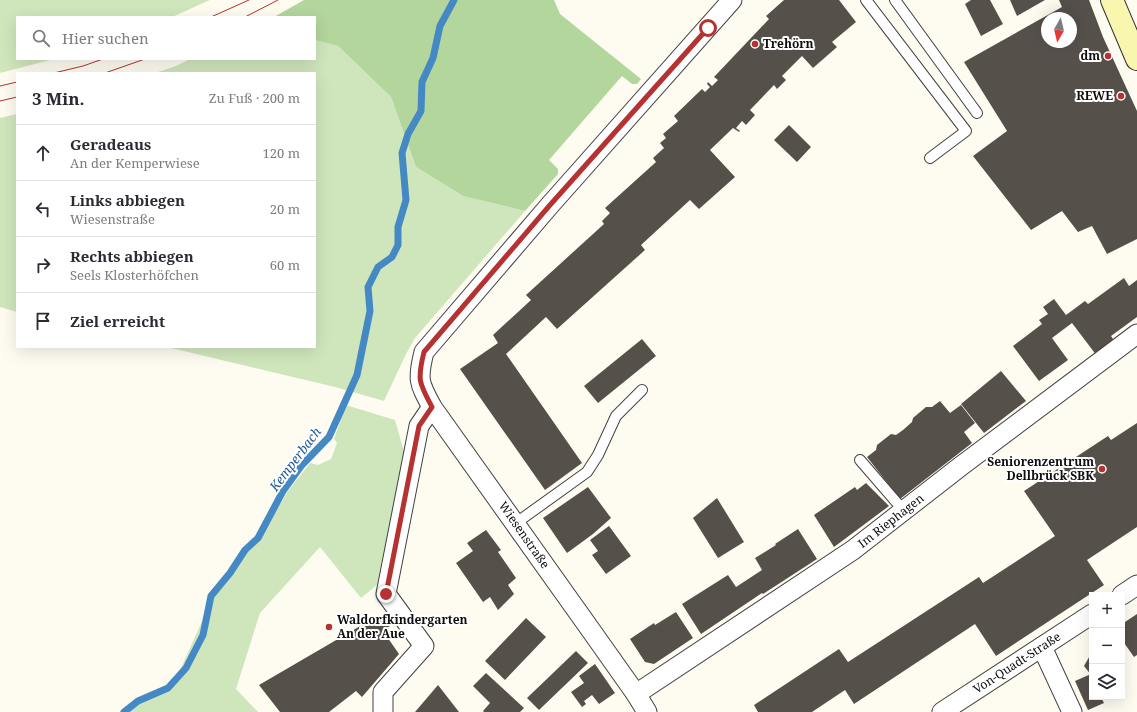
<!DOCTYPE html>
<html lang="de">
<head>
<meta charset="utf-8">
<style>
	body { margin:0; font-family:"Noto Serif",serif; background:#f7f7f7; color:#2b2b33 }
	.controls { position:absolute; right:12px; bottom:12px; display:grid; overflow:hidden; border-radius:0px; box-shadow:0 4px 16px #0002 }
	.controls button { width:36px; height:36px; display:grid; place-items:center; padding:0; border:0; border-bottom:1px solid #e1e1e2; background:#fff; color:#2b2b33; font:20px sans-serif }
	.compass { position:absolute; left:1041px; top:12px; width:36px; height:36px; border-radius:50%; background:#fff; box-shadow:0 4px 16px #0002; rotate:188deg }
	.stop { position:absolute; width:12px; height:12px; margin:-9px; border:3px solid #b53230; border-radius:50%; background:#fff }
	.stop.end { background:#b53230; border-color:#fff; box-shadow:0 1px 4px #0008 }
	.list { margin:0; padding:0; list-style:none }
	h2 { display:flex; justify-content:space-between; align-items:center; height:52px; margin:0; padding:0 16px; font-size:17px }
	h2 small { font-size:13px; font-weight:400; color:#7c7c81 }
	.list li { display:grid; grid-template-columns:26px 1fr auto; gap:12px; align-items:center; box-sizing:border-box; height:56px; padding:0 16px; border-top:1px solid #e1e1e2 }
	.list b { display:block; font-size:15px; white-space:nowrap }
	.list p { margin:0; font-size:13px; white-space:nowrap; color:#7c7c81 }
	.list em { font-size:13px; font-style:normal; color:#7c7c81 }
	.icon { flex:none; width:22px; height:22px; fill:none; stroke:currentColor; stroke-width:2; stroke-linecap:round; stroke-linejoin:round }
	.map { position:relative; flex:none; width:1137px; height:712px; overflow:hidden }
	.search { position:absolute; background:#fff; box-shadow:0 4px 16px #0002; left:16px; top:16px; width:300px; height:44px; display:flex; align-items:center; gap:10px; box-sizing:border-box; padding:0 14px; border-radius:0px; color:#7c7c81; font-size:15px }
	.panel { position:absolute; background:#fff; box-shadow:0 4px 16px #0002; left:16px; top:72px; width:300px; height:276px; border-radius:0px }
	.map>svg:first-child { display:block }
	.green { fill:#cfe6bc }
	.forest { fill:#b3d69d }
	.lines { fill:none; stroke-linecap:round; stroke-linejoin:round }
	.stream { stroke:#4589c4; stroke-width:7 }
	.building { fill:#56504b; fill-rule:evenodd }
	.lane-casing { stroke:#414141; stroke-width:12 }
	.street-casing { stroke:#414141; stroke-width:21 }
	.secondary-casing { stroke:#303030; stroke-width:24 }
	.lane { stroke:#fff; stroke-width:10 }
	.street { stroke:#fff; stroke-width:19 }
	.secondary { stroke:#f9f6b0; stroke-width:22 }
	.tram { stroke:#b53230; stroke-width:1 }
	.route { stroke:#b53230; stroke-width:5 }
	.poi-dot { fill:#b53230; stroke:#fff; stroke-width:1.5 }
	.labels { text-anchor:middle; stroke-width:4; stroke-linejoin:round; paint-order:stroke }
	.poi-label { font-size:12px; font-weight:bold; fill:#0e0e0e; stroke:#fff; text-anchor:end }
	.street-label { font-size:12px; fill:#0e0e0e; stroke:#fff }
	.water-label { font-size:13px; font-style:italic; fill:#205c98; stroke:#fff }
</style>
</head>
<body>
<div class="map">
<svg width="1137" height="712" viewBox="0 0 1137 712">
	<rect width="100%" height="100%" fill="#fefcf1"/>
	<!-- green -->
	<g class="green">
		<polygon points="0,0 210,0 172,17 17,17 17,59 54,59 0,73"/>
		<polygon points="315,40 338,46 391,97 416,167 463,196 525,211 415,338 406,354 384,401 335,387 167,347 315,347 315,73 155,73 176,66 190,59 315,59"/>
		<polygon points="17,114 17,312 0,307 0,118"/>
		<polygon points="346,405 395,420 405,455 377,585 361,598 320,547 260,613 236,689 258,712 120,712 176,679 213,597 283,500 287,492 310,463 318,465 331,459 337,443 334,439"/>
	</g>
	<!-- forest -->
	<polygon class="forest" points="304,0 554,0 560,14 641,79 637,84 632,84 622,76 549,160 558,169 558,174 525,211 463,196 416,167 391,97 338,46 315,40 315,17 274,17"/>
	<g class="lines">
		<!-- stream -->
		<polyline class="stream" points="124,712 138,701 168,688 186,668 203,635 211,596 230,573 245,550 258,538 283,491 302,465 329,437 357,375 370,311 368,287 378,267 392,257 398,245 398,227 406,200 402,153 408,134 421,111 422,82 433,58 440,26 454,0"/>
	</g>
	<!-- building -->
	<g class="building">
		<polygon points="784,0 839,0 856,22 832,42 837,47 813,68 802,56 782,76 786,80 777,89 774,85 750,110 755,115 746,125 742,121 736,128 740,131 739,132 733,128 710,150 735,177 699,209 690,200 641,245 645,250 557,329 546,317 506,354 582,463 545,490 460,369 498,343 493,335 531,300 526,295 604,224 602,221 610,213 605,208 656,162 653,158 664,148 660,143 666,138 663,134 678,121 674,116 702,89 705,92 710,87 707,84 708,82 712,86 718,80 714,77 769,19 766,16"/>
		<polygon points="971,0 990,0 1003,24 981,36 965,4"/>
		<polygon points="1010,0 1045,0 1017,16"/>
		<path d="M1059 0H1089L1103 37 1137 111V239L1107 254 1092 226 1078 232 1062 211 1031 230 973 156 1007 131 964 62 1062 7ZM1047 18H1071V42H1047Z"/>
		<polygon points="789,125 811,147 797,162 774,140"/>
		<polygon points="1124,278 1129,286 1137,280 1137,317 1111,336 1115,342 1097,356 1072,323 1052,338 1068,360 1039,381 1013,346 1042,324 1039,320 1048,314 1043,307 1054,299 1066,315 1085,301 1088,304"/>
		<polygon points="642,339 656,356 598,403 584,386"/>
		<polygon points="1001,371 1026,401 984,433 961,404"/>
		<polygon points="940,401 950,413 961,405 975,423 964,432 972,443 900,499 867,457 876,450 877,445 891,434 896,435 903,430 912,422 913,418 926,407 932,407"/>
		<polygon points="1137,423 1137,527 1087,560 1104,585 996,656 975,624 854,704 845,690 812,712 758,712 754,705 839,649 848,662 979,577 983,583 1055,536 1024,491 1108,436 1111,440"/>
		<polygon points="866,483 889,506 834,547 814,515 855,487 857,490"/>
		<polygon points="588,487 611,518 593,534 567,553 543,518"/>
		<polygon points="717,498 744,542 718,558 693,518"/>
		<polygon points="609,526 631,556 606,574 592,555 598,551 590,540"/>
		<polygon points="798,529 817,559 763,594 762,593 701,634 682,604 728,575 736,587 762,570 755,558 776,545 775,544"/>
		<polygon points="486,530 501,550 498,552 516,578 508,585 514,594 498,610 490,597 483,602 456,563 473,551 467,543"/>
		<polygon points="390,611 397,621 383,631 399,654 362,697 356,691 329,712 280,712 259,685 374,618 375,619"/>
		<polygon points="676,612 693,638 654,664 645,662 630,639 654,623 655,625"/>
		<polygon points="1137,614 1137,655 1134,657 1122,640 1122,624"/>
		<polygon points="526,618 546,637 505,680 485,661"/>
		<polygon points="576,651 588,663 539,710 527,698"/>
		<polygon points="1092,652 1092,676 1084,666"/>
		<polygon points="595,664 615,693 599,704 592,695 584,701 586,704 582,707 571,692 584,683 579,676"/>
		<polygon points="486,673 524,708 520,712 484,712 483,711 490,703 473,686"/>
		<polygon points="1091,674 1092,677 1092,697 1101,697 1104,703 1088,710 1075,681"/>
		<polygon points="438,685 459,712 415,712"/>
	</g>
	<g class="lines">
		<defs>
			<g id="lane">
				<polyline points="866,0 966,131 930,158"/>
				<polyline points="895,0 977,113"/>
				<polyline points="860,460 904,511"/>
				<polyline points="516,523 587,472 598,455 616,416 642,390"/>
			</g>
			<g id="street">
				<polyline points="1122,595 1137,585"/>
				<polyline points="1042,647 1072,712"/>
				<polyline points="636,694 853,550 961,466 1137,334"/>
				<polyline points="383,712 383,692 424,646 386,594 419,426 432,407"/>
				<path d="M647 712 636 694 590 629 432 407C419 383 417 380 424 352L550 205 732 0"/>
				<polyline points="942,712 1092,614"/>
			</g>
			<polyline id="secondary" points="1112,0 1137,59"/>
		</defs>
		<!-- lane casing -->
		<use href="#lane" class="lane-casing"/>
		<!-- street casing -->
		<use href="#street" class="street-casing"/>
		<!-- secondary casing -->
		<use href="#secondary" class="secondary-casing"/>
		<!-- lane -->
		<use href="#lane" class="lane"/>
		<!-- street -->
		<use href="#street" class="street"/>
		<!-- secondary -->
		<use href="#secondary" class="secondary"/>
		<!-- tram -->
		<g class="tram">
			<polyline points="211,17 249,0"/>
			<polyline points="245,17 278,0"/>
			<polyline points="54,73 83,66 103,59"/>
			<polyline points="105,73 145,59"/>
			<polyline points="0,86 17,82"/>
			<polyline points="0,101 17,97"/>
		</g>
	</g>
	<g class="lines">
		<!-- route -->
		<path class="route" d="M386 594 419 426 432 407C419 383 417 380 424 352L550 205 708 28"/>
	</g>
	<!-- markers -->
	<g class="poi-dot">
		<circle cx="755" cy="44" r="4"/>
		<circle cx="1108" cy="56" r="4"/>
		<circle cx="1121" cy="96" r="4"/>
		<circle cx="1102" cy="469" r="4"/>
		<circle cx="329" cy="627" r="4"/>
	</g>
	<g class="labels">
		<!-- poi labels -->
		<g class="poi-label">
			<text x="763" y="48" text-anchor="start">Trehörn</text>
			<text x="1100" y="60">dm</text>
			<text x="1113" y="100">REWE</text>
			<text x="1094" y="466">Seniorenzentrum<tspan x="1094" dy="14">Dellbrück SBK</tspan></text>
			<text x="337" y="624" text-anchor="start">Waldorfkindergarten<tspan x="337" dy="14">An der Aue</tspan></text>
		</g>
		<!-- street labels -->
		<g class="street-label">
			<text transform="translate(891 521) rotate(-38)" y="4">Im Riephagen</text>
			<text transform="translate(524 535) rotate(55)" y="4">Wiesenstraße</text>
			<text transform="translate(1017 663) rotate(-33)" y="4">Von-Quadt-Straße</text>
		</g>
		<!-- water labels -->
		<g class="water-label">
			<text transform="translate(295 459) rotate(-53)" y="5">Kemperbach</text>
		</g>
	</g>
</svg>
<div class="controls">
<button>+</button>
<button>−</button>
<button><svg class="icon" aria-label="layers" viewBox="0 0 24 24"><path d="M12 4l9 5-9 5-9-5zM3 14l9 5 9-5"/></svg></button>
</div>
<svg class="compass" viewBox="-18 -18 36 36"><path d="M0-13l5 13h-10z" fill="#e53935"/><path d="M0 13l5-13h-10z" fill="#7c7c81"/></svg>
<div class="stop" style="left:708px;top:28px"></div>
<div class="stop end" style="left:386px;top:594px"></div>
<div class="search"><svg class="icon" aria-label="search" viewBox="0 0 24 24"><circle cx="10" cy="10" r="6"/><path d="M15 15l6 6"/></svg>Hier suchen</div>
<section class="panel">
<h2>3 Min.<small>Zu Fuß · 200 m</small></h2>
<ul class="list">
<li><svg class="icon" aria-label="ahead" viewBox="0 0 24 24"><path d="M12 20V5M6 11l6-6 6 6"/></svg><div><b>Geradeaus</b><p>An der Kemperwiese</p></div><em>120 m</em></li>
<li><svg class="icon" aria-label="left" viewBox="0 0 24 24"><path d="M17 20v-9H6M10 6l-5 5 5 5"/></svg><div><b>Links abbiegen</b><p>Wiesenstraße</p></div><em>20 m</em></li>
<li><svg class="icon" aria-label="right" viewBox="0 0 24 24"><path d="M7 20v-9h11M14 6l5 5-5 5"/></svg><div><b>Rechts abbiegen</b><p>Seels Klosterhöfchen</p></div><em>60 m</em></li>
<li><svg class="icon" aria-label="arrive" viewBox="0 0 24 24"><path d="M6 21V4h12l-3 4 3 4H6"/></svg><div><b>Ziel erreicht</b></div></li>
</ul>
</section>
</div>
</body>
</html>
